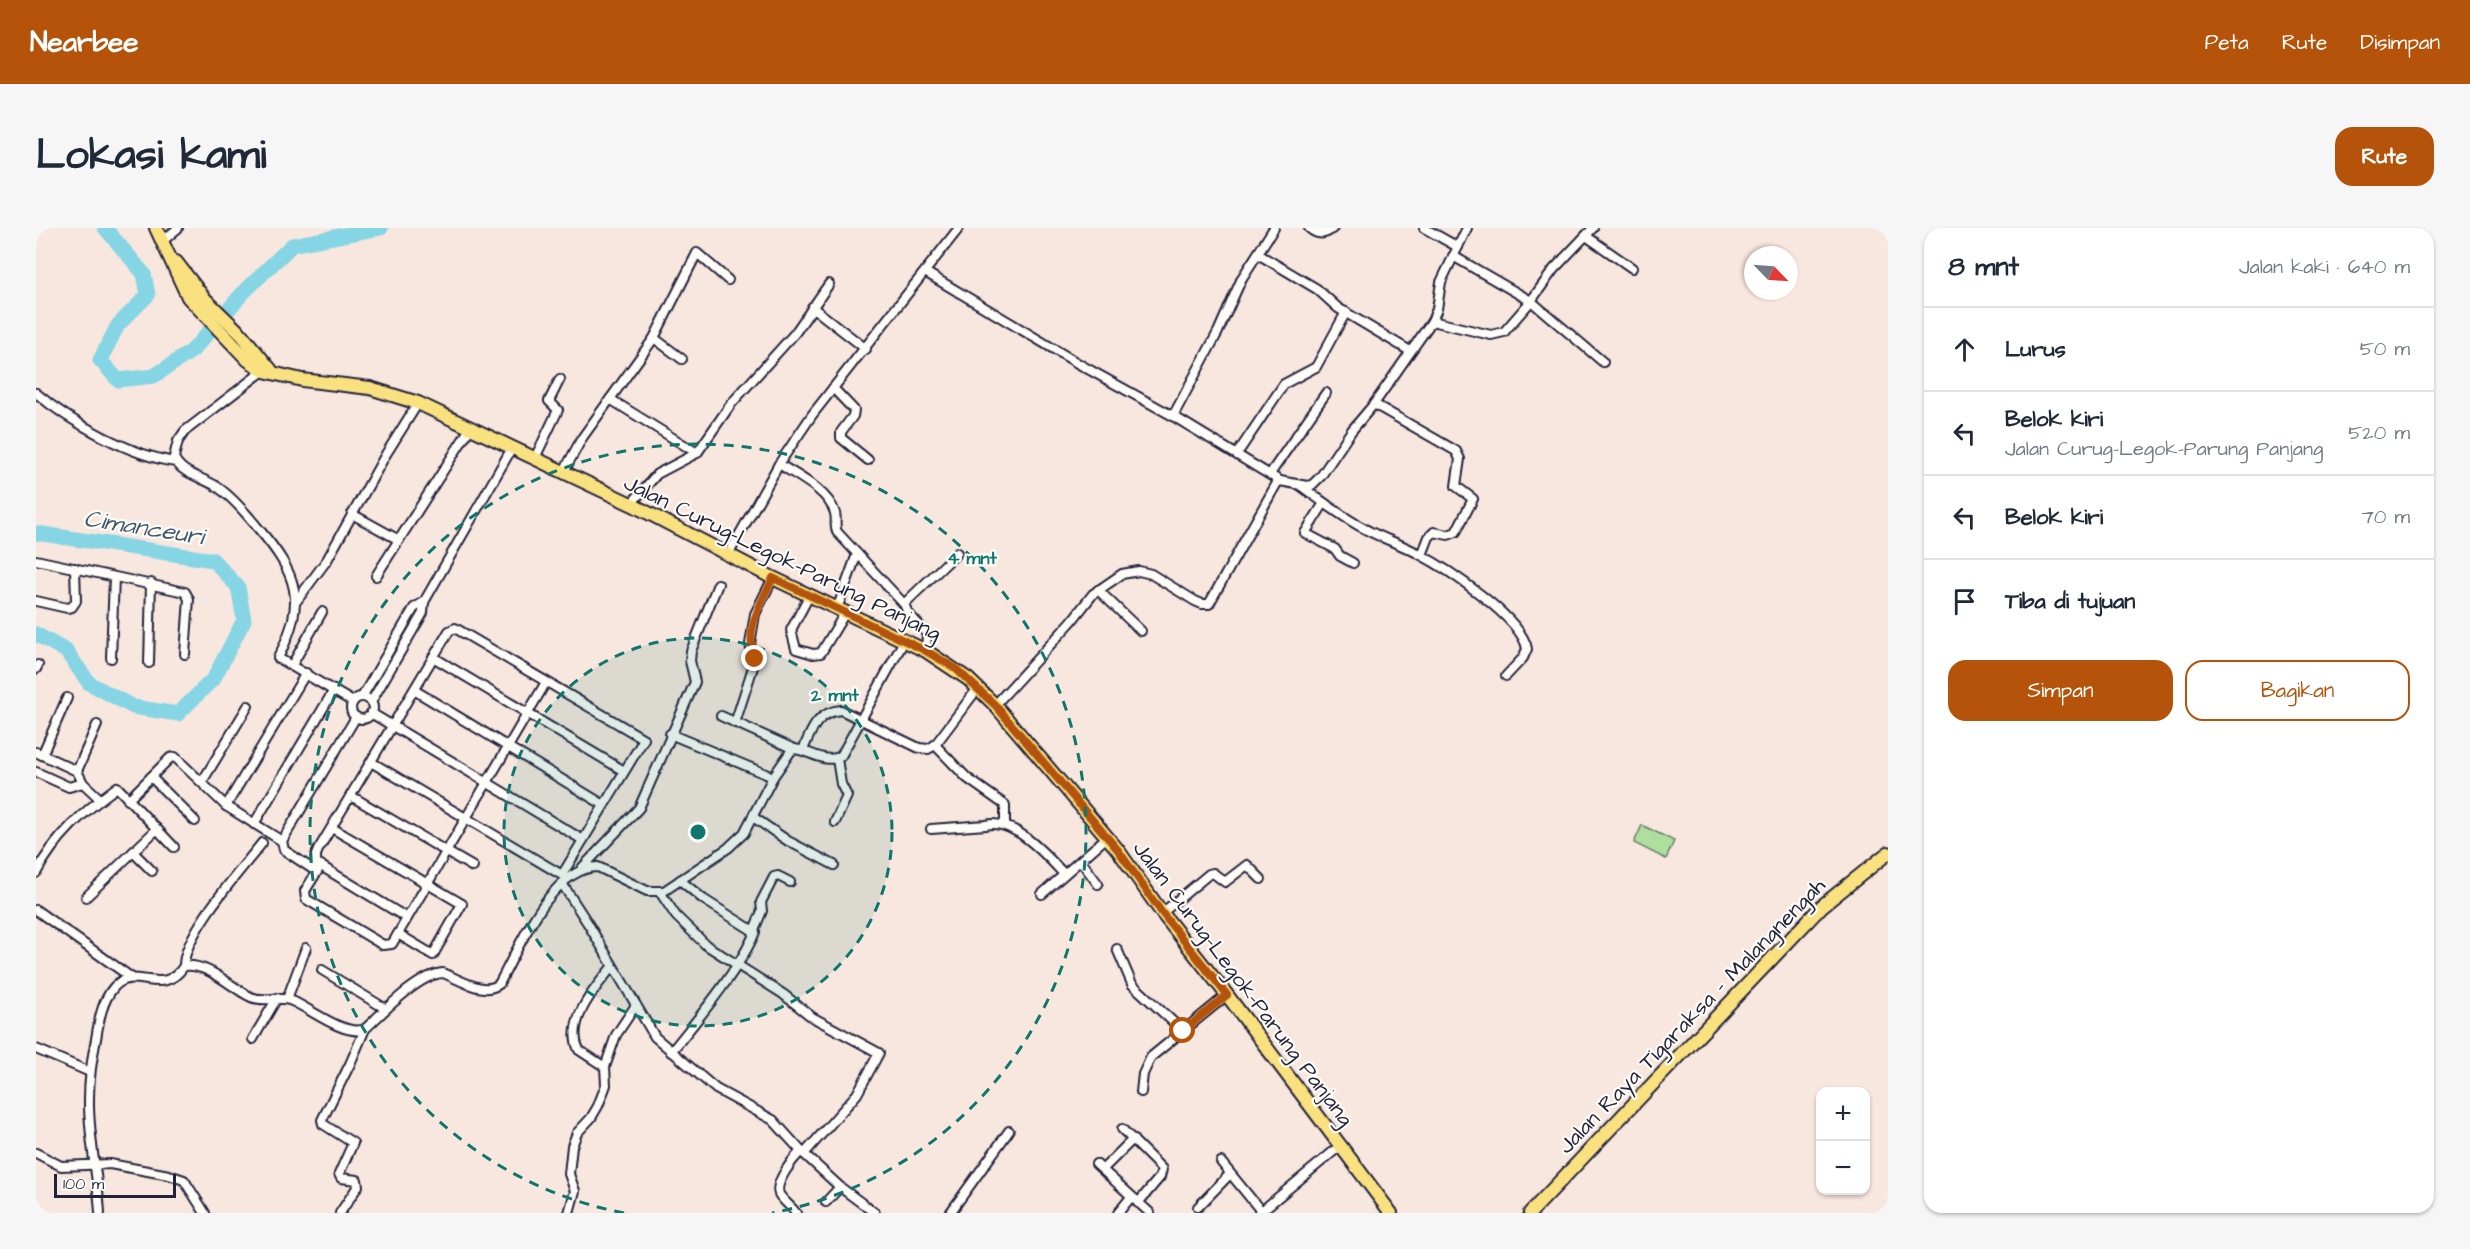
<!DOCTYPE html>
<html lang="id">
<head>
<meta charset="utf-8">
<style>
	body { margin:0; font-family:"Architects Daughter",sans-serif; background:#f6f6f7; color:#1f2937 }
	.controls { position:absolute; right:18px; bottom:18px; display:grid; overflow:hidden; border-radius:12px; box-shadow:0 2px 4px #0004 }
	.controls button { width:54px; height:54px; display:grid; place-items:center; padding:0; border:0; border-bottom:2px solid #e0e1e3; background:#fff; color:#1f2937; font:30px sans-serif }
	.compass { position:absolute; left:1708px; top:18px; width:54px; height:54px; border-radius:50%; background:#fff; box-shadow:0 2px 4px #0004; rotate:115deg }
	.scale { position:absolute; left:18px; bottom:15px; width:122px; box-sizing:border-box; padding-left:6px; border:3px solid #22223b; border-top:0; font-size:16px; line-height:21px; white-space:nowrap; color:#22223b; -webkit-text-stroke:4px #fdfcf7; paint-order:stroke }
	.stop { position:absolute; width:18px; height:18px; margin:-14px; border:4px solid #b45309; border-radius:50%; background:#fff }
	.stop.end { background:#b45309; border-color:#fff; box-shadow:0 2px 6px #0008 }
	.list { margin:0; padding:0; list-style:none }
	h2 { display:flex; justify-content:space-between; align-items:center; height:78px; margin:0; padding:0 24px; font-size:26px }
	h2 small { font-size:20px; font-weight:400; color:#747a83 }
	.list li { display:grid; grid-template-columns:39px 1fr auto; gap:18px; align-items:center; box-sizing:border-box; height:84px; padding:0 24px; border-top:2px solid #e0e1e3 }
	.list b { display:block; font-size:22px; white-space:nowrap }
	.list p { margin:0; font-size:20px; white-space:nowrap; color:#747a83 }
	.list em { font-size:20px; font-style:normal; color:#747a83 }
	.actions { display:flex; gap:12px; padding:18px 24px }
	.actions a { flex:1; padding:14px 0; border:2px solid #b45309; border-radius:18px; text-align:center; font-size:21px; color:#b45309 }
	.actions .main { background:#b45309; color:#fff }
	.icon { flex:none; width:33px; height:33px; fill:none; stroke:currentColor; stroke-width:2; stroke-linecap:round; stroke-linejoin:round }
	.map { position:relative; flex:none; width:1852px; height:985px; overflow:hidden; border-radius:18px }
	header { display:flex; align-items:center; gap:36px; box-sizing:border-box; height:84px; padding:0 30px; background:#b45309; color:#fff }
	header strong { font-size:28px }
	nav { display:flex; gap:33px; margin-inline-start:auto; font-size:21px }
	.intro { display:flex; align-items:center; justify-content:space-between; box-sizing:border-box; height:144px; padding:0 36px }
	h1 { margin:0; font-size:42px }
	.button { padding:15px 27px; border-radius:18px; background:#b45309; color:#fff; font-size:21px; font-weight:700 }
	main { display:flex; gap:36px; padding:0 36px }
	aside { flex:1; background:#fff; border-radius:18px; box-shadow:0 2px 4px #0004 }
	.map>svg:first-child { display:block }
	.green { fill:#afdf9f; stroke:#68806d; stroke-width:1.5 }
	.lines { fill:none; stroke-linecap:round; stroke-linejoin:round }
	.river { stroke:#86d5e4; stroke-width:15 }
	.street-casing { stroke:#22223b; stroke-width:12 }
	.primary-casing { stroke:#22223b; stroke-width:16 }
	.street { stroke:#fdfcf7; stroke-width:8 }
	.primary { stroke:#fae180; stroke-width:12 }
	.route { stroke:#b45309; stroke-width:8 }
	.ring { fill:none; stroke:#0f766e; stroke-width:3; stroke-dasharray:10 8 }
	.labels { text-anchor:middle; stroke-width:4.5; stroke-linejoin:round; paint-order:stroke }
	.street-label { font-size:22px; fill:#22223b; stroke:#fdfcf7 }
	.water-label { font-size:24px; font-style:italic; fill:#40586e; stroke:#fdfcf7 }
	.centre { fill:#0f766e; stroke:#fdfcf7; stroke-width:3 }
	.ring-label { font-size:18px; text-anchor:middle; font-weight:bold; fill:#0f766e; stroke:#fdfcf7; stroke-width:4.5; stroke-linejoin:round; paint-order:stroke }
</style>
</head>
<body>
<header>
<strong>Nearbee</strong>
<nav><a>Peta</a><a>Rute</a><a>Disimpan</a></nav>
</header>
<div class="intro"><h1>Lokasi kami</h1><a class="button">Rute</a></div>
<main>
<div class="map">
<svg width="1852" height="985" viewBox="0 0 1852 985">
	<rect width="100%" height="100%" fill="#f8e7de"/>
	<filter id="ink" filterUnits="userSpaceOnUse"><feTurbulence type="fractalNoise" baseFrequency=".0167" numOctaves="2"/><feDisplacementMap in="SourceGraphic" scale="12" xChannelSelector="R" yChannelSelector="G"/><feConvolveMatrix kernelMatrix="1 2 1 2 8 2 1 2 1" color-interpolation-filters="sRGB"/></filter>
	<g filter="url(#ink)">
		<!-- green -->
		<polygon class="green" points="1606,597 1638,613 1630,631 1598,615"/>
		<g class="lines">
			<!-- river -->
			<g class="river">
				<polyline points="69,0 108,46 112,67 82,97 64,132 82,152 118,148 156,123 207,65 256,17 345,0"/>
				<polyline points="0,305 177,332 202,359 208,392 178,450 142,486 97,479 53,455 30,423 0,406"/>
			</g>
			<defs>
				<g id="street">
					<path d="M1273 0C1281 7 1289 7 1297 0"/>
					<polyline points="1388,0 1422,19"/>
					<polyline points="1550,8 1596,40"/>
					<polyline points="128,12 142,0"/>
					<polyline points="1222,26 1281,61 1302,80 1374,123"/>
					<polyline points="1417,28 1495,73 1567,134"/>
					<polyline points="889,44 1043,136 1137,188 1244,253"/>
					<polyline points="776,79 830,121"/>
					<polyline points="1396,93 1455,107 1468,104 1495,73 1518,41 1557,0"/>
					<polyline points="618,110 646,131"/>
					<path d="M231 140 149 203 142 213 138 229C143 246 170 250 183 260 198 271 210 285 222 300 262 347 271 373 242 430L317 474"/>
					<polyline points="797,160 818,182 817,188 805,204 805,210 832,232"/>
					<path d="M0 165C34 194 95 228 140 234"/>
					<polyline points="574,171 661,225"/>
					<polyline points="1338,176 1420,223 1424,231 1420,258 1437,271 1420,304 1412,307 1398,304 1393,309 1386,327"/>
					<polyline points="1137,188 1182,104 1206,50 1238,0"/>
					<polyline points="1201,226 1248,156 1280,139 1310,84"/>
					<polyline points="499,230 522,182 513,173 524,151"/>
					<path d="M743 236C761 248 792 262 799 285 801 292 798 297 801 304L868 376 872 385 891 406 890 423"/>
					<polyline points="527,245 546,210 618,110 661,25 692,52"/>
					<polyline points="1234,246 1290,165"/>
					<path d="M1265 258C1286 273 1306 289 1329 301 1347 311 1366 316 1383 326 1410 340 1487 391 1491 421L1487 430 1470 448"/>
					<polyline points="1288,275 1269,305 1299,321 1304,328 1317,335"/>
					<polyline points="595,276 621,246 661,225 695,176 759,105 793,56"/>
					<polyline points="316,286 363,312"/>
					<polyline points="692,327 743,236 776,187 923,0"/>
					<polyline points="0,332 149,364 153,371 149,426"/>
					<polyline points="340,348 435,199"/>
					<polyline points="1062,362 1105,403"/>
					<polyline points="773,368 755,402 760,421 777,426 785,425 809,385"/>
					<polyline points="0,373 31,380 36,379 40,373 39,340"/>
					<polyline points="259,375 291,332 350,226 382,175"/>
					<polyline points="868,376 921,325"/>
					<polyline points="801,381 821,326"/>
					<polyline points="397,429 588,543"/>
					<polyline points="75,430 78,349"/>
					<polyline points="113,435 115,355"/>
					<polyline points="256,437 286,384"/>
					<polyline points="0,441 2,437"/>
					<polyline points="378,462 568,577"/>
					<polyline points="326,469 378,380 388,374"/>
					<circle cx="326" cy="480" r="11"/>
					<polyline points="335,474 387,385 388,374 476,220"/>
					<polyline points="959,477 1035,394 1057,366 1086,346 1103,343 1115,346 1159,373 1166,376 1173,376 1241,255 1244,253 1271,258 1276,257 1285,248 1316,202 1338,176 1396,93 1401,81 1405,54 1431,0"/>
					<polyline points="335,485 547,612"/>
					<polyline points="685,488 758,521"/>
					<polyline points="699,495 718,436 714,416 719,386 737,350"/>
					<polyline points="634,506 737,549"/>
					<polyline points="899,517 931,550 969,577 969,597"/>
					<path d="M767 522C775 503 781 484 805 482L883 520 892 521 899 517 942 460"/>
					<polyline points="0,524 41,543 47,555 64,571"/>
					<polyline points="6,527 31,470"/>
					<polyline points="335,534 526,647 608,511 419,400 413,403 282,622 280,627 280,635 371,690"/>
					<polyline points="41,543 61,497"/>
					<polyline points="0,544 33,559 47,555"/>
					<polyline points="115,549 159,593"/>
					<polyline points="166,554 212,478"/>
					<polyline points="315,568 437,639"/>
					<polyline points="92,572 134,530 139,529 190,578 246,613 248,622 281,644"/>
					<polyline points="190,578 270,445"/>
					<polyline points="717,589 752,613 798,637"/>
					<polyline points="799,594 811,568 805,556 801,531"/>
					<polyline points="218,596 298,462"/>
					<polyline points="296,600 426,676 397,727 362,706"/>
					<path d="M895 601 950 597C977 589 1011 628 1028 646"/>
					<polyline points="246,613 320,489"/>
					<polyline points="97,624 116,643"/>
					<polyline points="1045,633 1062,656"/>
					<polyline points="285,637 269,663 270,671 347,717 356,716 510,454"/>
					<polyline points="546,640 603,580 659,454 654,433 655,423 682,356"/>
					<path d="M0 645C20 608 47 584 81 559L138 619"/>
					<polyline points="527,657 551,694 619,809 680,861 737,892 765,923 804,959 839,985"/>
					<polyline points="624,664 640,688 670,717 747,766 776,789 843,825 821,866 768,926"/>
					<polyline points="1006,666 1071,609"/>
					<polyline points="50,669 121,601"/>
					<polyline points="0,682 96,750"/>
					<polyline points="1126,685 1173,646 1177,645 1189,654 1211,637 1225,651"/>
					<polyline points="718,702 726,683 725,674 738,649 742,648 754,654"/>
					<polyline points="1081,721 1096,756 1147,803"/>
					<path d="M148 738C147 706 205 642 226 615"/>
					<polyline points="286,742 350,781"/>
					<polyline points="251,771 270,720"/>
					<polyline points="217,811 241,770"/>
					<polyline points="0,821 54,844"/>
					<path d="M635 824C661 792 704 741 719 704L667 671 644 652"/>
					<path d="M569 839 543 822C529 794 559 760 576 739"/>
					<polyline points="1105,864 1107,846 1115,829 1191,767"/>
					<polyline points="1086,901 1126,941 1124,949 1102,975"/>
					<polyline points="0,925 25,938 74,936 133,947 148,952 169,985"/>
					<polyline points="1185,934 1225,983"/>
					<polyline points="1060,936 1114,985"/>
					<polyline points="1067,941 1097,911"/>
					<polyline points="790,974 804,959"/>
					<polyline points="1162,979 1194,946"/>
					<path d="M64 985C62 947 52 909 53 870 53 850 56 830 60 811 63 792 66 773 78 759 99 736 126 771 148 738 173 735 194 759 215 769 228 775 243 767 256 773 275 781 309 809 329 801 346 785 383 746 407 745 423 751 448 768 463 756 483 720 515 639 562 639L611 663H628L692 620 708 605 737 549 755 523 758 521C773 522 790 537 805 528L868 413"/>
					<polyline points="304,985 322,958 321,952 305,950 303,946 317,915 287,896 286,892 314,836 329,801"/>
					<polyline points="533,985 539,963 533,946 536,918 541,905 555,890 562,878 570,857 569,839 580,807 600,777"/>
					<path d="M760 985C755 978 747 973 743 966 738 955 757 931 765 923"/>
					<polyline points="914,985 973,903"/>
					<polyline points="1082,985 1095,969"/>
					<polyline points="1223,985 1304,918"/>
				</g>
				<g id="primary">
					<polyline points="120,0 152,69 212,132 228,143 266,152 334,160 382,175 595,276 737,350 890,423 932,451 959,477 1082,622 1126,685 1191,767 1355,985"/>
					<polyline points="140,34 168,70 206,107 235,142"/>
					<polyline points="1494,985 1786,678 1852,625"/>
				</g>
			</defs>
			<!-- street casing -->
			<use href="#street" class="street-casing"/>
			<!-- primary casing -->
			<use href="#primary" class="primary-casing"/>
			<!-- street -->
			<use href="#street" class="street"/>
			<!-- primary -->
			<use href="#primary" class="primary"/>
		</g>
	</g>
	<g class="lines" filter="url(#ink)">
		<!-- route -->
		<path class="route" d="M719 431C708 401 724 377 737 350L890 423 919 440 959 477 1082 622 1126 685 1191 767 1147 803"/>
	</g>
	<!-- distance rings -->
	<circle cx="662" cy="604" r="194" fill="#0f766e" fill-opacity=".12"/>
	<g class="ring">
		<circle cx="662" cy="604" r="194"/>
		<path d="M588 985A388 388 0 1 1 736 985"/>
	</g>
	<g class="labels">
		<!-- street labels -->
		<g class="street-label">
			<text transform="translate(747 329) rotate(26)" y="8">Jalan Curug–Legok–Parung Panjang</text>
			<text transform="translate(1208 755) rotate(53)" y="8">Jalan Curug–Legok–Parung Panjang</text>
			<text transform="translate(1655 787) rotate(-46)" y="8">Jalan Raya Tigaraksa - Malangnengah</text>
		</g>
		<!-- water labels -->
		<g class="water-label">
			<text transform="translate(108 299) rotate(9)" y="8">Cimanceuri</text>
		</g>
	</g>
	<circle cx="662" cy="604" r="9" class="centre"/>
	<g class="ring-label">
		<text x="936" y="336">4 mnt</text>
		<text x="799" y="473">2 mnt</text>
	</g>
</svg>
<div class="controls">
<button>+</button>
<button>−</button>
</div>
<svg class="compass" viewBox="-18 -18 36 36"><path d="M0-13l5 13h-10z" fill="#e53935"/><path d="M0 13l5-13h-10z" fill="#747a83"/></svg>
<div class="scale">100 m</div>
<div class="stop" style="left:1147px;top:803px"></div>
<div class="stop end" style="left:719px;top:431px"></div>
</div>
<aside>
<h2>8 mnt<small>Jalan kaki · 640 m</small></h2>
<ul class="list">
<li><svg class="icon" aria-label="ahead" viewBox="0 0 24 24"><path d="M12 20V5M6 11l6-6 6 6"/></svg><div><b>Lurus</b></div><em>50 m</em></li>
<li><svg class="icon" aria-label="left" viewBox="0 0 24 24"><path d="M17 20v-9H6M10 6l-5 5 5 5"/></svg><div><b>Belok kiri</b><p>Jalan Curug–Legok–Parung Panjang</p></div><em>520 m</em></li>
<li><svg class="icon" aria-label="left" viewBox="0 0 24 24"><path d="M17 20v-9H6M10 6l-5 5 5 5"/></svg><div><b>Belok kiri</b></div><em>70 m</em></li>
<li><svg class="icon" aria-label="arrive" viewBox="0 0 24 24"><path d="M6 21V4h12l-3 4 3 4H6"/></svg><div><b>Tiba di tujuan</b></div></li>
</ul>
<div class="actions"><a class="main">Simpan</a><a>Bagikan</a></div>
</aside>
</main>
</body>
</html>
